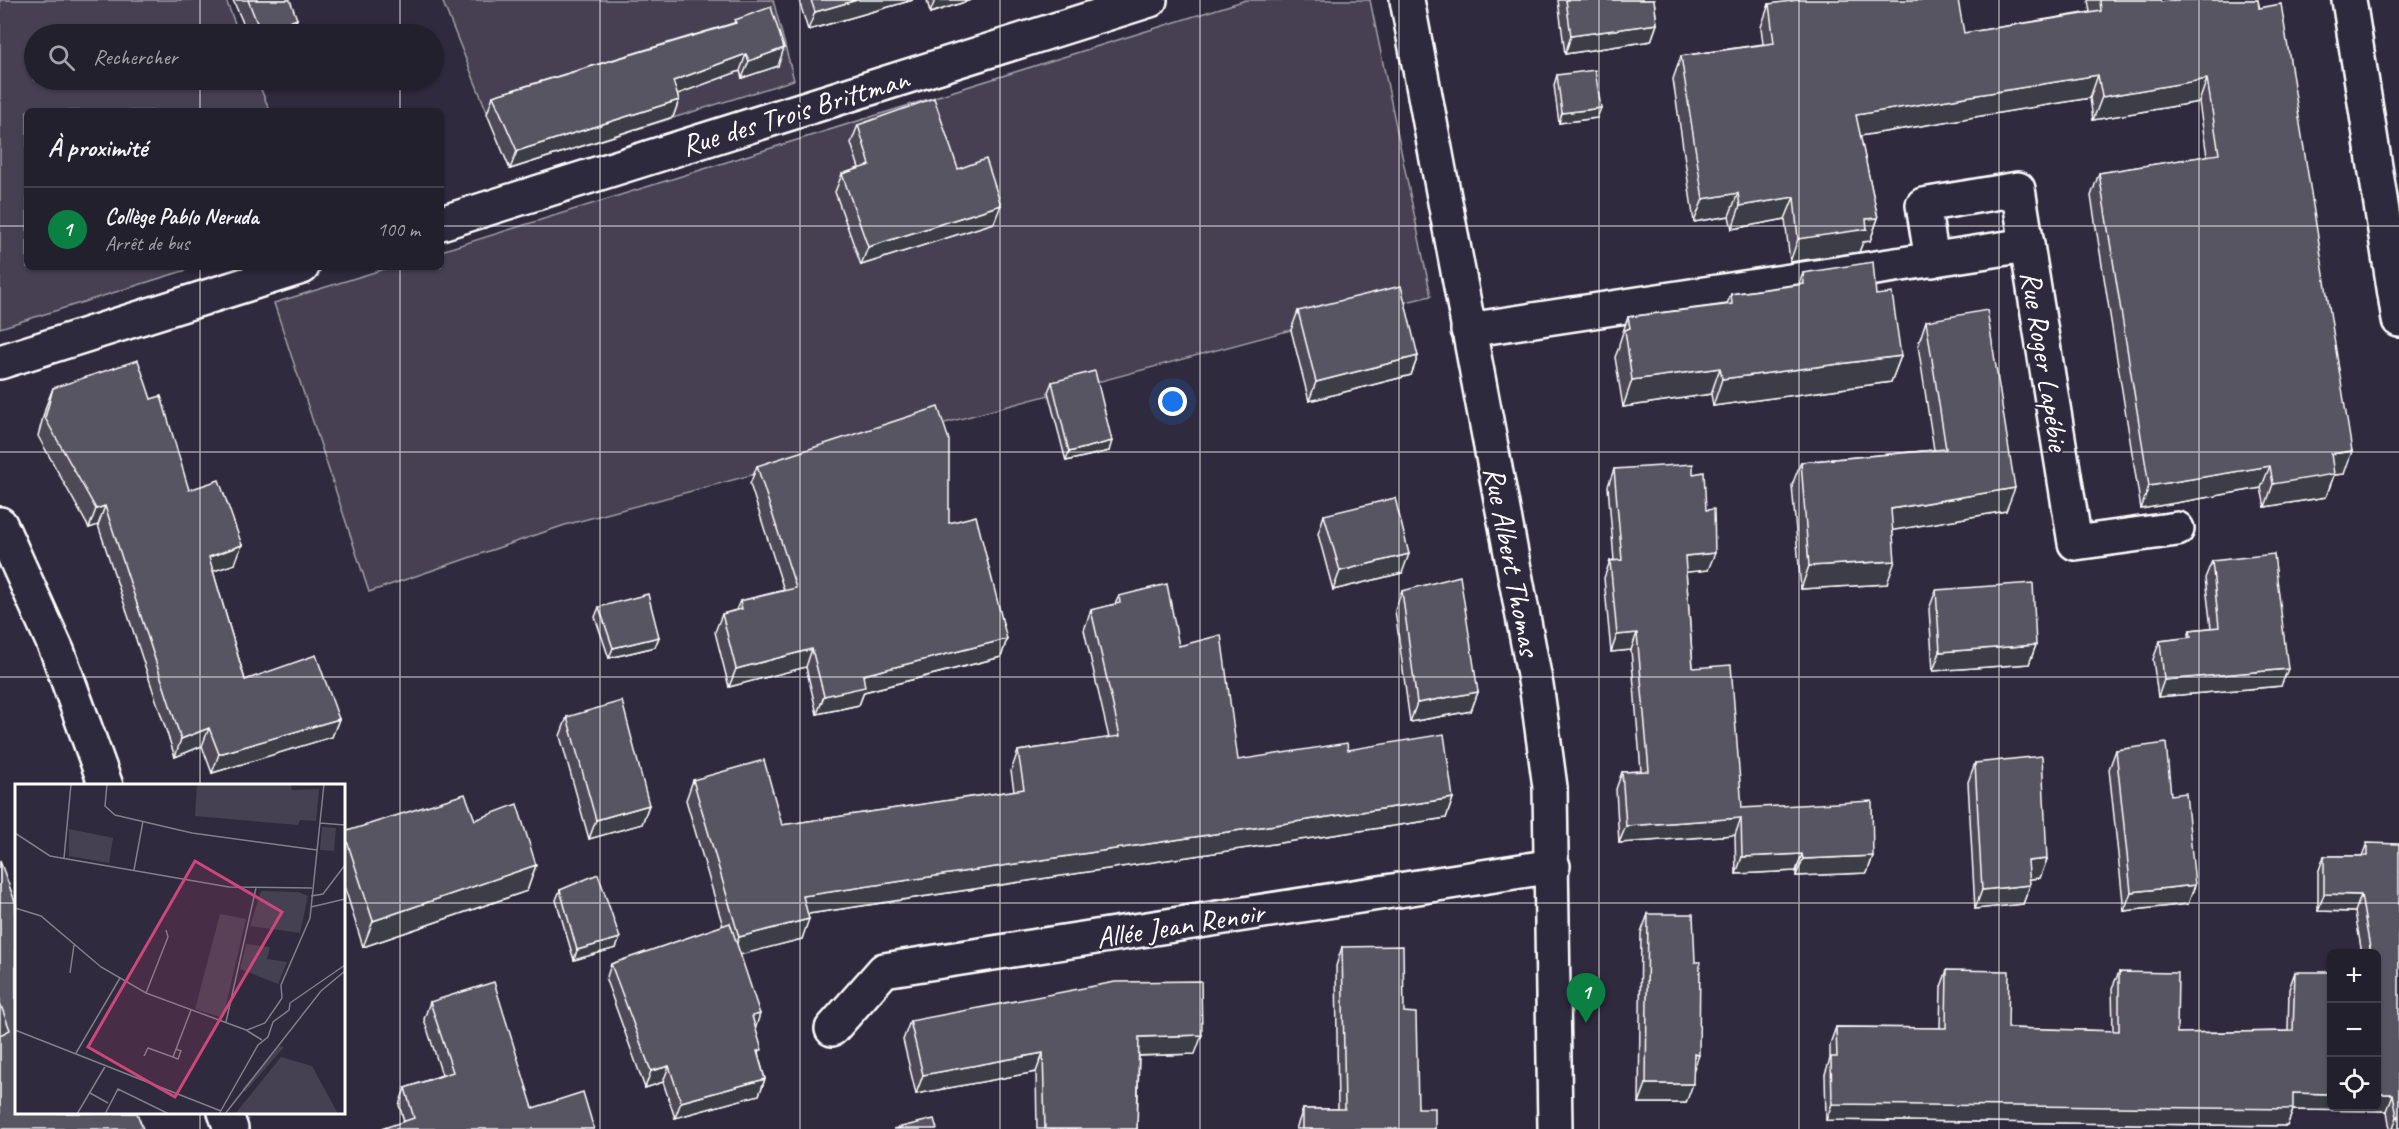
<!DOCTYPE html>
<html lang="fr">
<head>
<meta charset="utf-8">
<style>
	body { margin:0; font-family:Caveat,sans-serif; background:#2f2d3a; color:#f1f3f6 }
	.controls { position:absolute; right:18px; bottom:18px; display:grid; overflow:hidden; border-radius:9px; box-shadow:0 2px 4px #0004 }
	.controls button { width:54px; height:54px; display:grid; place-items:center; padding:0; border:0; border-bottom:2px solid #403e4a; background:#23202e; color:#f1f3f6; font:30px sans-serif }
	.you { position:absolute; left:1173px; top:402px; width:21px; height:21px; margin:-15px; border:4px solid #fff; border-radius:50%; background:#1a73e8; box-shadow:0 0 0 9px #1a73e833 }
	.badge { display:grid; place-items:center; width:39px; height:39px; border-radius:50%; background:#0b8043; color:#fff; font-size:20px; font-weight:700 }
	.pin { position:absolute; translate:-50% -50px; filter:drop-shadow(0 2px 3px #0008) }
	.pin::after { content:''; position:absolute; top:32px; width:21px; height:18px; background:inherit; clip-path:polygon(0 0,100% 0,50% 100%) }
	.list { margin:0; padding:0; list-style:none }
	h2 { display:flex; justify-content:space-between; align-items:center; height:78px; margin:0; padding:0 24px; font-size:26px }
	h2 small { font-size:20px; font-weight:400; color:#a3a3aa }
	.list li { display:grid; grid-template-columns:39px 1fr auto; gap:18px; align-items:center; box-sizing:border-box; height:84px; padding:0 24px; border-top:2px solid #403e4a }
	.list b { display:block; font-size:22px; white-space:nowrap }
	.list p { margin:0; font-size:20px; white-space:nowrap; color:#a3a3aa }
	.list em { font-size:20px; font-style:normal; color:#a3a3aa }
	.icon { flex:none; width:33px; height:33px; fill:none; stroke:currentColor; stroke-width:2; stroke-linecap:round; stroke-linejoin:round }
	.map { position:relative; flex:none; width:2399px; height:1129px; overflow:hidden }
	.search { position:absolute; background:#23202e; box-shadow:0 2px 4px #0004; left:24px; top:24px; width:420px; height:66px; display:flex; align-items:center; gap:15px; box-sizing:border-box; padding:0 21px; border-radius:33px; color:#a3a3aa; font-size:22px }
	.panel { position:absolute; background:#23202e; box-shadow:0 2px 4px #0004; left:24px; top:108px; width:420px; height:162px; border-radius:9px }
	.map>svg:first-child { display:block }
	.green { fill:#464152; stroke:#a2a0a8; stroke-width:1.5 }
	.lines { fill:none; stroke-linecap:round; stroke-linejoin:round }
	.minor-casing { stroke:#fff; stroke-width:38 }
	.tertiary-casing { stroke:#fff; stroke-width:38 }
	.minor { stroke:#2f2a3d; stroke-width:33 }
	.tertiary { stroke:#2f2a3d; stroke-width:33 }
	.wall { fill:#4d4956; stroke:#fff; stroke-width:1.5 }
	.shaded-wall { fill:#3e3c46; stroke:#fff; stroke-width:1.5 }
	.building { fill:#595564; stroke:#fff; stroke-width:1.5 }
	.grid { fill:none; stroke:#fff; stroke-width:1.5; stroke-opacity:0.55 }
	.labels { text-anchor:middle; stroke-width:4.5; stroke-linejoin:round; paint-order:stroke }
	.street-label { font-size:30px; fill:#fff; stroke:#2f2a3d }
	.inset-road { fill:none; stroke:#827f8b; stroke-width:1.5 }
	.view { fill:#ce467c; fill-opacity:0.15; stroke:#ce467c; stroke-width:3 }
	.inset-edge { fill:none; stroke:#fff; stroke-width:3 }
</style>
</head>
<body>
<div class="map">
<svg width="2399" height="1129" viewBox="0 0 2399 1129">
	<rect width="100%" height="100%" fill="#2f2a3d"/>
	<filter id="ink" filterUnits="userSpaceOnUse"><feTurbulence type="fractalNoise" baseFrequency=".0167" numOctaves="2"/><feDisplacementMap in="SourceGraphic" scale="12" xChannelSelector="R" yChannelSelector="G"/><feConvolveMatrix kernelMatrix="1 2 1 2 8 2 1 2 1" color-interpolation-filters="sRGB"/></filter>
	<g filter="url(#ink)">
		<!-- green -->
		<g class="green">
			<polygon points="0,0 226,0 239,34 34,34 34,80 257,80 270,111 27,111 27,267 196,267 0,328"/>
			<polygon points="442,0 773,0 794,80 510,169"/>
			<polygon points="1246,0 1370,0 1431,296 1291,330 565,525 369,592 274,303 391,267 441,267 441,251"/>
		</g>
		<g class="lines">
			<defs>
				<g id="minor">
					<polyline points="2349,0 2399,320"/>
					<polyline points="441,223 1150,0"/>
					<polyline points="1932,260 1923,205 2018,189 2027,245"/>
					<polyline points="1468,330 2027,245 2075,543 2177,529"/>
					<polyline points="0,362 302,267"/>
					<polyline points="0,524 58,653 106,786"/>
					<polyline points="832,1029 884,970 1553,866"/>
					<polyline points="225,1112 231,1129"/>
				</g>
				<polyline id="tertiary" points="1407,0 1537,691 1550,787 1555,1129"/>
			</defs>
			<!-- minor casing -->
			<use href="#minor" class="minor-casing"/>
			<!-- tertiary casing -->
			<use href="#tertiary" class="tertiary-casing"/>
			<!-- minor -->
			<use href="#minor" class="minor"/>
			<!-- tertiary -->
			<use href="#tertiary" class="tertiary"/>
		</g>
		<!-- wall -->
		<g class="wall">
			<polygon points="233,0 290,0 292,34 248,34"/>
			<polygon points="799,0 913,0 808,30"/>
			<polygon points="927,0 971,0 930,13"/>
			<polygon points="1558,0 1654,0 1657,24 1651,41 1565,54"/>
			<polygon points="2088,0 2160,0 2161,2 2258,0 2344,474 2334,475 2326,497 2265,507 2261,488 2141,509 2091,196 2099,173 2207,156 2199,102 2093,120 2090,98 1860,136 1878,218 1870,241 1863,242 1859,252 1790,262 1785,219 1732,229 1729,216 1694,222 1673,79 1681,56 1763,44 1761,27 1769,4 1964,33 2090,12"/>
			<polygon points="735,20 778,66 742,78 740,71 677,94 679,100 673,117 510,169 487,114 493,96 734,23"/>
			<polygon points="1557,75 1597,118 1559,123 1554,85"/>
			<polygon points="858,125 958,169 994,223 861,265 835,192 842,174 859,168 851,143"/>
			<polygon points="1803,273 1876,295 1901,356 1891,382 1713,406 1711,394 1623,407 1615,357 1619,347 1619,344 1628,317 1727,304 1731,294 1799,284"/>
			<polygon points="1298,311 1418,356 1411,375 1309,401 1291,330"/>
			<polygon points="1926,321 2006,511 1893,530 1887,584 1801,589 1792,485 1801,462 1934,450 1918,345"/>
			<polygon points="1052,382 1109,451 1066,461 1048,392"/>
			<polygon points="53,388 151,399 189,490 235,564 213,571 245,680 339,719 332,737 212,773 202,746 175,757 98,525 89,528 38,436 46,406"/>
			<polygon points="757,466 949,523 1007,639 1001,657 864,692 859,705 817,714 806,667 729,687 715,632 722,614 736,610 740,601 784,590 750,484"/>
			<polygon points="1614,469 1693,474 1708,570 1686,572 1693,668 1742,808 1873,856 1867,873 1796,876 1796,871 1736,874 1735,835 1619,843 1616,789 1622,772 1641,771 1631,650 1611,652 1604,578 1610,561 1614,560 1608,486"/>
			<polygon points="1324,515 1402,573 1333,590 1318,534"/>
			<polygon points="2212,561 2281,686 2158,697 2153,659 2160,641 2188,638 2190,630 2211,628 2205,578"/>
			<polygon points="1936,590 2036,645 2029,664 1933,671 1929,609"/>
			<polygon points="1402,591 1478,692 1471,711 1410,722 1395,610"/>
			<polygon points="1119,596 1179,646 1238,760 1348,750 1453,798 1446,818 808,914 802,939 740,954 755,1027 759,1057 765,1079 759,1095 675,1118 663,1082 645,1088 606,980 611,964 723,926 686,800 693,780 782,825 1014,791 1011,771 1018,751 1109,738 1084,630 1091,610 1115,604"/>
			<polygon points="599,607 659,637 655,647 609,658 595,617"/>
			<polygon points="567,717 649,805 642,824 589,839 560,736"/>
			<polygon points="2116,750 2171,795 2195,885 2188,904 2124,911 2109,769"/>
			<polygon points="1975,763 2047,859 2040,878 2029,879 2030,885 2023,904 1975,909 1968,782"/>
			<polygon points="344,832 536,865 527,891 363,947 344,885"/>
			<polygon points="2367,843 2399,1129 2390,1129 2387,1111 2293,1110 2287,1126 1826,1120 1825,1074 1830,1059 1830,1044 1836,1027 1940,1028 1941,987 1947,970 2008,1028 2113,1031 2112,988 2119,972 2177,1033 2288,1031 2289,989 2295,972 2376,1107 2376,954 2362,954 2355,912 2318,911 2318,873 2324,856 2362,856"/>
			<polygon points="0,861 16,1113 0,1129"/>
			<polygon points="560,890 620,938 616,948 574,960 556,900"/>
			<polygon points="1648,914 1686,1103 1639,1103 1641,933"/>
			<polygon points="1342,947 1404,1012 1418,1108 1435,1129 1296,1129 1303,1109 1338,1109 1336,966"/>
			<polygon points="430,1002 533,1108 594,1129 404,1121 399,1105 405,1088 442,1075 424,1019"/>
			<polygon points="910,1021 1195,1054 1139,1056 1137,1129 1037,1129 1036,1072 916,1094 903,1040"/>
		</g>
		<!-- shaded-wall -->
		<g class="shaded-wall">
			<polygon points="857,0 913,0 808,30 815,12"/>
			<polygon points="935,0 971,0 930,13"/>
			<polygon points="297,19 292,34 261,34 261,33"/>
			<polygon points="1657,24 1651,41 1565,54 1571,36"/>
			<polygon points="784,48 778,66 742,78 749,61"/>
			<polygon points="746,54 740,71 667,98 673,81"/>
			<polygon points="2098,75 2090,98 1848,138 1856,115"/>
			<polygon points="2207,79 2199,102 2093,120 2102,97"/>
			<polygon points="679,100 673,117 510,169 517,151"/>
			<polygon points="1601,108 1597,118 1559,123 1562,113"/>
			<polygon points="1738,193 1729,216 1694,222 1703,199"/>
			<polygon points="1794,197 1785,219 1732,229 1740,206"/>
			<polygon points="1001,205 994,223 861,265 868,247"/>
			<polygon points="1878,218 1870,241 1863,242 1859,252 1790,262 1798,239 1866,219"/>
			<polygon points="1418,356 1411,375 1309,401 1316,382"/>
			<polygon points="1901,356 1891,382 1713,406 1722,379"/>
			<polygon points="1720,368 1711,394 1623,407 1632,380"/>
			<polygon points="1112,441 1109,451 1066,461 1069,452"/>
			<polygon points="2352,451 2344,474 2334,475 2326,497 2265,507 2273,484 2331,454"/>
			<polygon points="2270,466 2261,488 2141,509 2149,486"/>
			<polygon points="2015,488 2006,511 1883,532 1891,509"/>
			<polygon points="105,506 98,525 89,528 96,509"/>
			<polygon points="242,545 235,564 202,575 209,557"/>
			<polygon points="1715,553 1708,570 1678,573 1685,556"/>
			<polygon points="1409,554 1402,573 1333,590 1340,571"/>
			<polygon points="1895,561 1887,584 1801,589 1809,566"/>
			<polygon points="1637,633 1631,650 1611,652 1617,635"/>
			<polygon points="659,637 655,647 609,658 613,648"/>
			<polygon points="1007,639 1001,657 864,692 859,705 817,714 824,696 863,675"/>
			<polygon points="2036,645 2029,664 1933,671 1940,652"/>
			<polygon points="812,649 806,667 729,687 736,669"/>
			<polygon points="2288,669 2281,686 2158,697 2164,680"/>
			<polygon points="1478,692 1471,711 1410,722 1417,703"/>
			<polygon points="339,719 332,737 212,773 219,754"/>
			<polygon points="209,728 202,746 175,757 181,739"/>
			<polygon points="1453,798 1446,818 795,916 803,896"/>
			<polygon points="649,805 642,824 589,839 596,820"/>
			<polygon points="1741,818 1735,835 1619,843 1626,826"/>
			<polygon points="1802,854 1796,871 1736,874 1742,857"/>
			<polygon points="1873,856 1867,873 1796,876 1803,859"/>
			<polygon points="2047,859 2040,878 2021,880 2028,861"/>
			<polygon points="536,865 527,891 363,947 373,921"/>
			<polygon points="2030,885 2023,904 1975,909 1982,890"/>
			<polygon points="2195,885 2188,904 2124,911 2131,892"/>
			<polygon points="2324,894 2361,895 2355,912 2318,911"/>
			<polygon points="809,919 802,939 732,957 739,937"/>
			<polygon points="620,938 616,948 574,960 577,950"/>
			<polygon points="760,1014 755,1030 752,1016"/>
			<polygon points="1202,1035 1195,1054 1132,1056 1139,1037"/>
			<polygon points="1043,1053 1036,1072 916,1094 923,1075"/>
			<polygon points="1694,1054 1699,1055 1692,1074"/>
			<polygon points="669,1066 663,1082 645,1088 651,1071"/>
			<polygon points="765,1079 759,1095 675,1118 681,1102"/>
			<polygon points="1646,1084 1693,1084 1686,1103 1639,1103"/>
			<polygon points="2293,1093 2331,1094 2331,1107 2376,1107 2376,1094 2393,1094 2387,1111 2293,1110 2287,1126 1826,1120 1832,1104"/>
			<polygon points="2397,1117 2399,1117 2399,1129 2393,1129"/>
		</g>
		<!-- building -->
		<g class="building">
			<polygon points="248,0 290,0 297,19 261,33"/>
			<polygon points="811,0 857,0 815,12"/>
			<polygon points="1566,0 1654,0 1657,24 1571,36"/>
			<polygon points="1798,0 1958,0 1964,33 2101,11 2100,0 2160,0 2161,2 2175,0 2258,0 2259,8 2281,4 2352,451 2331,454 2334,474 2273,484 2270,466 2149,486 2099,173 2219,154 2207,79 2102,97 2098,75 1856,115 1878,218 1866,219 1867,229 1798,239 1794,197 1740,206 1738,193 1703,199 1681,56 1774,43 1769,4"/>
			<polygon points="771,7 784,48 749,61 746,54 673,81 679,100 517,151 493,96 736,23 735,20"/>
			<polygon points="1595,70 1601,108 1562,113 1557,75"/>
			<polygon points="934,98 958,169 986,159 1001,205 868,247 842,174 870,165 858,125"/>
			<polygon points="1873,262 1876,295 1892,293 1901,356 1722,379 1720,368 1632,380 1625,330 1630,328 1628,317 1732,304 1731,294 1804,284 1803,273"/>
			<polygon points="1401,286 1418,356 1316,382 1298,311"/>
			<polygon points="1987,310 2015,488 1891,509 1895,561 1809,566 1801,462 1946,449 1926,321"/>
			<polygon points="138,360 151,399 161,396 189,490 219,480 242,545 209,557 245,680 316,655 339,719 219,754 209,728 181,739 105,506 96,509 45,418 53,388"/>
			<polygon points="1095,371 1112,441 1069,452 1052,382"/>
			<polygon points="938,407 949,440 949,523 976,516 1007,639 863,675 865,687 824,696 812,649 736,669 722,614 742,609 740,601 796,588 757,466"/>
			<polygon points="1693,464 1693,474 1704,472 1706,510 1714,509 1715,553 1685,556 1693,668 1731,665 1742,808 1872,801 1873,856 1803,859 1802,854 1742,857 1741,818 1626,826 1622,772 1649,771 1637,633 1617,635 1610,561 1622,560 1614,469"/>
			<polygon points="1395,498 1409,554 1340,571 1324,515"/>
			<polygon points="2274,554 2288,669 2164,680 2160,641 2191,637 2190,630 2219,627 2212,561"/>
			<polygon points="1460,576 1478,692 1417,703 1402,591"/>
			<polygon points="2033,583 2036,645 1940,652 1936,590"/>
			<polygon points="1167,584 1179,646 1221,635 1238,760 1347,743 1348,750 1444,734 1453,798 803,896 809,919 739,937 693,780 764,760 782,825 1024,789 1018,751 1120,736 1091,610 1120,603 1119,596"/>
			<polygon points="648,594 659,637 613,648 599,607"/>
			<polygon points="622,701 649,805 596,820 567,717"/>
			<polygon points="2166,743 2171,795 2186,793 2195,885 2131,892 2116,750"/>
			<polygon points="2042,756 2047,859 2028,861 2030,885 1982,890 1975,763"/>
			<polygon points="465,794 475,820 517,804 536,865 373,921 344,832"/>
			<polygon points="2367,843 2399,844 2399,1117 2397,1117 2393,1094 2376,1094 2376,954 2371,954 2361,895 2324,894 2324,856 2367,856"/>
			<polygon points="0,861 16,904 16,1113 137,1113 143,1129 0,1129 0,1035 10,1030 0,1003"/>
			<polygon points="598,874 620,938 577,950 560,890"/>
			<polygon points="1648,914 1693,914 1695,962 1700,962 1699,1055 1694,1054 1693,1084 1646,1084"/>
			<polygon points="730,923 760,1014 752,1016 762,1050 757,1051 765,1079 681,1102 669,1066 651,1071 611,964"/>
			<polygon points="1403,946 1404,1012 1416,1013 1418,1108 1435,1108 1435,1129 1303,1129 1303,1109 1345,1109 1342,947"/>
			<polygon points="1947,970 2009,971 2008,1028 2119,1031 2119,972 2178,973 2177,1033 2293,1031 2295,972 2331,972 2331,1094 2293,1093 2293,1109 1832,1104 1831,1057 1837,1057 1836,1027 1946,1028"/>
			<polygon points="1201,981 1202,1035 1139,1037 1137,1129 1045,1129 1043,1053 923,1075 910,1021 1115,982"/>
			<polygon points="494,982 533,1108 583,1092 594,1129 381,1129 414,1118 405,1088 453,1072 430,1002"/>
			<polygon points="934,1119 937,1129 893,1129"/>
		</g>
	</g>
	<!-- grid -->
	<path class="grid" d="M200 0V34M400 0V34M600 0V1129M800 0V1129M1000 0V1129M1200 0V1129M1399 0V1129M1599 0V1129M1799 0V1129M1999 0V1129M2199 0V1129M200 80V111M400 80V111M0 226H27M441 226H2399M200 267V786M400 267V1129M0 452H2399M0 677H2399M0 903H16M344 903H2399M200 1112V1129"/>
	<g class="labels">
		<!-- street labels -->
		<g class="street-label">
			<text transform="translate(795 112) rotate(-17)" y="10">Rue des Trois Brittman</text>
			<text transform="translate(2045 361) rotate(81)" y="10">Rue Roger Lapébie</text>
			<text transform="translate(1512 561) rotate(79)" y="10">Rue Albert Thomas</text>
			<text transform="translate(1180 925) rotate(-9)" y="10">Allée Jean Renoir</text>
		</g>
	</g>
	<!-- overview -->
	<g transform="translate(15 784)">
		<rect width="330" height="330" fill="#2f2a3d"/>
		<path d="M182 0H276L277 6 304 5 301 37 285 36 283 41 180 32ZM307 43 321 44 319 67 305 66ZM54 45 98 54 94 79 54 72ZM246 107 283 108 293 112 285 149 235 142ZM205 130 231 135 208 234 180 225ZM231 160 255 163 252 175 272 178 263 200 225 185ZM264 262 269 263 230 308 227 305ZM266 273 297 282 323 330H220Z" fill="#464152"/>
		<path class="inset-road" d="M92 0 90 22 100 31 177 49 302 66M305 39 330 41M0 49 35 72 214 103 297 104M49 74 56 0M119 86 128 37M296 112 308 110 330 81M296 123 330 115M0 124 26 132 86 183 131 209 231 246 247 256M55 189 59 161M131 209 153 153 151 146M267 214 266 201 295 134 309 0M275 219 330 181M211 238 241 104M0 246 206 327M232 246 250 239 267 214M61 269 105 194M129 272 133 264 158 273 176 226M158 273 163 275 166 267 161 265M75 309 93 319M62 330 91 281M90 330 103 305 154 330M204 330 243 261 253 253 258 238 274 226 275 219M210 330 306 207 330 187"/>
		<path class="view" d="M180 77 267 128 160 313 73 263Z"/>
		<rect width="330" height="330" class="inset-edge"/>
	</g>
</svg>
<div class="controls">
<button>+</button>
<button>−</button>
<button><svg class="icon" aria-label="locate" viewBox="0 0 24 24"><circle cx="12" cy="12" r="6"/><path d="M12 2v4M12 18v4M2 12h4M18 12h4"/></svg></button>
</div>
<div class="you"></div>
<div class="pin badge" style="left:1586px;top:1023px">1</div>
<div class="search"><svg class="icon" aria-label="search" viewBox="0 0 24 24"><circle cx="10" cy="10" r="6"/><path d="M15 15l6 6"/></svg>Rechercher</div>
<section class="panel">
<h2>À proximité<small></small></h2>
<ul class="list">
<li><span class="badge">1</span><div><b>Collège Pablo Neruda</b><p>Arrêt de bus</p></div><em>100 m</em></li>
</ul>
</section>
</div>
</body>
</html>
